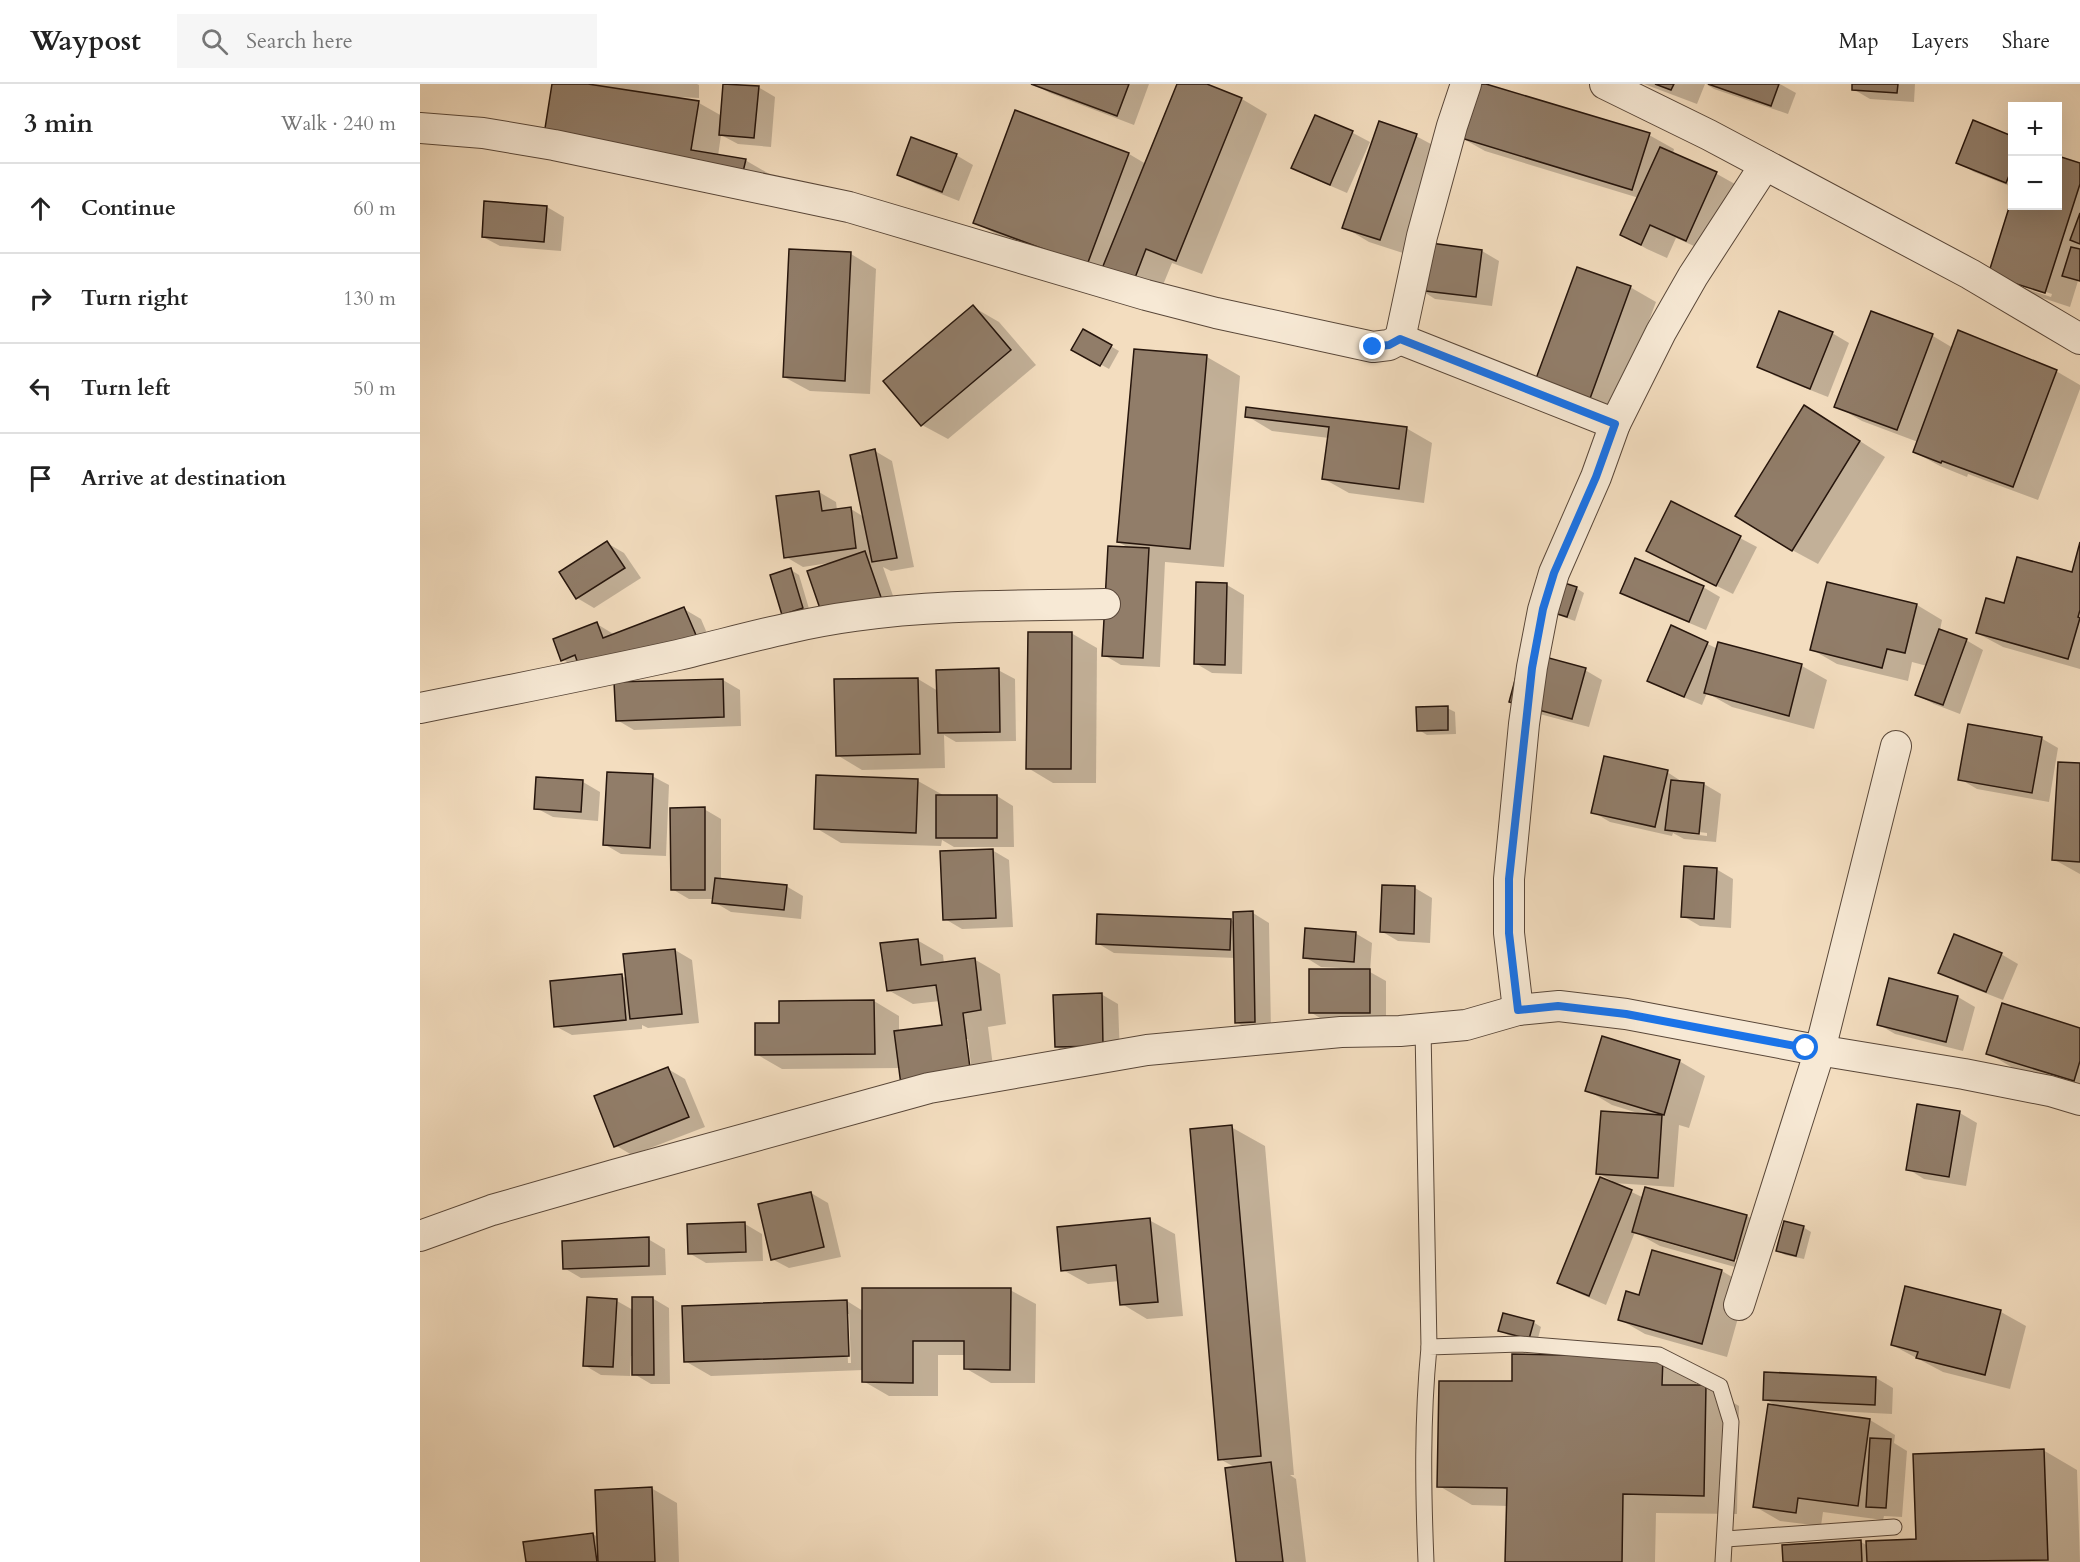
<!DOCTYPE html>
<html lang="en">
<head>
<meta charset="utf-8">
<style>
	body { margin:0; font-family:Cardo,serif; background:#f6f6f6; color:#222 }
	.controls { position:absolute; right:18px; top:18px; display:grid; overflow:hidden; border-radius:0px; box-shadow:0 6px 24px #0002 }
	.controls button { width:54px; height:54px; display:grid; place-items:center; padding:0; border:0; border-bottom:2px solid #e0e0e0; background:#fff; color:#222; font:30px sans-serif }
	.stop { position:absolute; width:18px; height:18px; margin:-14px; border:4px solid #1a73e8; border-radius:50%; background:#fff }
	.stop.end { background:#1a73e8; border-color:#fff; box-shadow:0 2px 6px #0008 }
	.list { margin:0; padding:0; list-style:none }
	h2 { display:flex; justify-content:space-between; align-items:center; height:78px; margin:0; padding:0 24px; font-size:26px }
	h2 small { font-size:20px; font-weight:400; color:#767676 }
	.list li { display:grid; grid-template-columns:39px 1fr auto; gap:18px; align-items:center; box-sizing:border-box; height:90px; padding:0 24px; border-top:2px solid #e0e0e0 }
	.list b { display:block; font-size:22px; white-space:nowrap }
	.list em { font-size:20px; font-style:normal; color:#767676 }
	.icon { flex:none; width:33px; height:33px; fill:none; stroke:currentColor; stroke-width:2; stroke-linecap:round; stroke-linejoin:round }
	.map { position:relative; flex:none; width:1660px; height:1478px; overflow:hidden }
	header { display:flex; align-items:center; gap:36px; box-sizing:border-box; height:84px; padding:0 30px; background:#fff; border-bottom:2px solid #e0e0e0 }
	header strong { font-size:28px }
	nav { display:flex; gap:33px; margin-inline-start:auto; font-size:21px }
	.search { width:420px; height:54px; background:#f6f6f6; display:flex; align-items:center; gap:15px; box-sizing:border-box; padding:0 21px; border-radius:0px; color:#767676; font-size:22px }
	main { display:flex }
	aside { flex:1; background:#fff }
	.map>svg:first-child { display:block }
	.shadow { fill:#0003; fill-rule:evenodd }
	.building { fill:#917d69; stroke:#26150c; stroke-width:1.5 }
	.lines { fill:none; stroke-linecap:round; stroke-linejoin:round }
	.lane-casing { stroke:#594739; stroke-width:17 }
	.street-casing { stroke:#594739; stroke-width:32 }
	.lane { stroke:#f7e9d5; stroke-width:15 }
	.street { stroke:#f7e9d5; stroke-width:30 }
	.route { stroke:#1a73e8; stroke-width:8 }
</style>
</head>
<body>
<header>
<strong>Waypost</strong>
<div class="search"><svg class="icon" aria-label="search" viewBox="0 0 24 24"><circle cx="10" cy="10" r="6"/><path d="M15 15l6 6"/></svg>Search here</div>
<nav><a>Map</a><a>Layers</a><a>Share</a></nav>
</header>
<main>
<aside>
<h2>3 min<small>Walk · 240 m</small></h2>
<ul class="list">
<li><svg class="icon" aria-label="ahead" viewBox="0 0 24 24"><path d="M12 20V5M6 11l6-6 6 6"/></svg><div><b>Continue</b></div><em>60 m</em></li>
<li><svg class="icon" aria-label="right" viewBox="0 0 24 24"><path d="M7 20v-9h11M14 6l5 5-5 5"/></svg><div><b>Turn right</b></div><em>130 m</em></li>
<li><svg class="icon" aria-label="left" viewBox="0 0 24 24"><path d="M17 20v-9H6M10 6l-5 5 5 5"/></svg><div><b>Turn left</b></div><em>50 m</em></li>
<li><svg class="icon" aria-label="arrive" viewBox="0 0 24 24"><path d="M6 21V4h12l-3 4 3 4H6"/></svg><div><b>Arrive at destination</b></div></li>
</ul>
</aside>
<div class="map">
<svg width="1660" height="1478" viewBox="0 0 1660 1478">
	<rect width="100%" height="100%" fill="#f3ddbf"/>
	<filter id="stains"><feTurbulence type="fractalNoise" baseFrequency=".00333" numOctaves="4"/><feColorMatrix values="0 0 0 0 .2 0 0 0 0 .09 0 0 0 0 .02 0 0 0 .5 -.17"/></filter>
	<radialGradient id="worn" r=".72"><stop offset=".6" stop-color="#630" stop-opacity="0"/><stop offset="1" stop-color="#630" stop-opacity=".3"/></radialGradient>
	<!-- shadow -->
	<g class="shadow">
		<polygon points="134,0 158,0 176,3 172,0 277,0 279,1 279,14 257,13 257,15 279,19 302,32 338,3 355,13 351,63 318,60 301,51 298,72 325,76 351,91 349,102 150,71"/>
		<polygon points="613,0 729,0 714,41 630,9"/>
		<polygon points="759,0 783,0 822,15 847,30 782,190 752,179 738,213 588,157 555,138 596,28 709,70 726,80"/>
		<polygon points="1224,0 1285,0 1277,20"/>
		<polygon points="1286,0 1360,0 1376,9 1368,30 1294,5"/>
		<polygon points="1434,0 1495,0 1494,18 1450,15 1433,5"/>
		<polygon points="896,33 933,49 950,58 927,109 890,93 873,84"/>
		<polygon points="1554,38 1592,54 1592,103 1554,88 1538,79"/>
		<polygon points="1229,51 1254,65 1253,70 1297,90 1322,104 1292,170 1256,154 1247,174 1227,165 1202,151 1219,114 1065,67 1040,53"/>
		<polygon points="996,52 1022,66 986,170 949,158 924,143"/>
		<polygon points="536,71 553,81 539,117 496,100 479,90"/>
		<path d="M1638 73 1660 81V198L1658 197 1650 223 1595 205 1570 190 1592 119V122H1638ZM1595 198 1632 210 1631 213 1595 201Z"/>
		<polygon points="66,118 127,123 144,133 141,167 80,162 63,153"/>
		<polygon points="1062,167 1079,177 1072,222 1015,215 999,205"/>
		<polygon points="431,170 456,185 450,310 390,307 364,293"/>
		<polygon points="1210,203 1236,218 1193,333 1141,314"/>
		<polygon points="553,223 579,238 616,281 528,355 502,341"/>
		<polygon points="1452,229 1513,252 1533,264 1636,287 1660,301 1660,305 1618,416 1548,390 1547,393 1520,382 1494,368 1498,358 1442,337 1416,322"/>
		<polygon points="664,247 699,267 689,285 653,265"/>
		<polygon points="1412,249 1429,259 1408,313 1355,292 1339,282"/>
		<polygon points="787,273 820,292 804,483 745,478 740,583 701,581 684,571 711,465 698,458"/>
		<polygon points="827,332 986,344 1012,359 1004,419 929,409 904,395 909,354 852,347"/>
		<polygon points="1410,338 1465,373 1398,480 1372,466"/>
		<polygon points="455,367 472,377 494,483 471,487 463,483 479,529 409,479 383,483 366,473 399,408 416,418 417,426 431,425 444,433"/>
		<polygon points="1320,454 1337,463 1313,510 1245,476"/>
		<polygon points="187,459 204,469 221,494 174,524 157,514 141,489"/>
		<polygon points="1660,464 1660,585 1583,563 1557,549 1653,490"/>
		<polygon points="371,486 379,491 390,528 364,530"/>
		<polygon points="778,500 807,501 824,511 822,590 792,589 775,579"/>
		<polygon points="1408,500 1497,521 1522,536 1520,546 1546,556 1563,566 1540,630 1514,620 1497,611 1507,582 1492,578 1488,597 1417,580 1391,565"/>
		<polygon points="1283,503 1300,513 1286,546 1219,518 1202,509"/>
		<polygon points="1156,504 1164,509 1155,537 1135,530"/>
		<polygon points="264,525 281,535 292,561 159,585 142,575 177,540 195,551"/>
		<polygon points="1252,543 1298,565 1299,559 1382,582 1407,596 1394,645 1312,623 1287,609 1282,621 1246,606 1229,596"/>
		<polygon points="651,549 677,564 676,699 633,699 608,684"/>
		<polygon points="578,586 595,595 596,657 536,658 524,651 525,684 442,686 417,671 416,597 498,595 518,607"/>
		<polygon points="1165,586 1182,596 1169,643 1108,627"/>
		<polygon points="303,596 320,606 321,642 214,646 197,636"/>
		<polygon points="1027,624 1035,628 1036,650 1007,651 999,646"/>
		<polygon points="1621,654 1638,664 1629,718 1557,705 1540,695"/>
		<polygon points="1660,681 1660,790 1633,775"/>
		<path d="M1247 688 1264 699 1284 700 1301 710 1296 758 1264 755 1253 749 1252 752 1190 738 1173 728ZM1263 746 1287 749V752L1263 749Z"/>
		<polygon points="232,692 249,701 246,772 201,770 184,760"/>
		<polygon points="118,694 163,698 180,708 178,737 133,733 116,724"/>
		<polygon points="498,697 523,711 577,712 593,722 594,763 534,763 522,756 521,762 421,759 396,744"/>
		<polygon points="284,725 301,735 301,796 366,802 383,812 381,835 311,828 294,818 294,815 269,815 252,805"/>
		<polygon points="572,766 589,776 593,843 542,845 525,835"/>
		<polygon points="1296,785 1313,795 1311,844 1280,842 1263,832"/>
		<polygon points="963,803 995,804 1012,814 1010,859 978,857 961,847"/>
		<polygon points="833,829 849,839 851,947 833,948 816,938 815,874 694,869 677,859 811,836 815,839"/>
		<polygon points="935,849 952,859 950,888 966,897 966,938 907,938 890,928 920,884 901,883 885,873"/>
		<path d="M497 856 523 871 524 879 554 875 580 890 586 940 568 943 576 1006 480 984 362 985 336 970 360 940 454 917 479 932V948L523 942 520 917 493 920 468 906ZM545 955H548L553 999 550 1000Z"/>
		<polygon points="255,866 272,876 279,939 228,944 222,941 222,945 152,951 135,942 202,892 207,895"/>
		<polygon points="1581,870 1598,880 1583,916 1537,898 1520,888"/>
		<polygon points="681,910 698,920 700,971 653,972 636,963"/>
		<polygon points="1538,913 1555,923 1543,967 1475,950 1458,940"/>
		<polygon points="1660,945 1660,1005 1593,984 1568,969"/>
		<path d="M1259 977 1285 992 1269 1044 1259 1041 1254 1103 1193 1099 1224 1114 1227 1105 1327 1132 1352 1147 1340 1190 1240 1162 1215 1148 1186 1221 1156 1208 1139 1198 1192 1097 1178 1089 1221 1030 1192 1021 1167 1006ZM1240 1154 1322 1177 1321 1180 1240 1157Z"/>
		<polygon points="248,985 265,995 285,1043 212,1071 195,1061"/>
		<polygon points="1498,1022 1540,1029 1557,1039 1546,1102 1504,1095 1488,1085"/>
		<polygon points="811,1043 845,1062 874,1391 870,1391 876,1395 886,1478 817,1478 816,1384 800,1375"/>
		<polygon points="391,1109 408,1119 421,1173 369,1184 352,1175"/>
		<polygon points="729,1136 755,1150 763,1232 727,1235 702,1220 700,1197 668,1200 643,1186"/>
		<polygon points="325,1140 342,1150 343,1177 286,1179 269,1169"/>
		<polygon points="1383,1143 1391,1148 1384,1175 1365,1171 1357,1166"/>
		<polygon points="228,1155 245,1165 246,1191 161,1194 144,1184"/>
		<polygon points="1233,1168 1302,1187 1327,1202 1307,1273 1225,1250 1199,1235 1220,1213"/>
		<polygon points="1487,1204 1581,1228 1606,1242 1590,1305 1523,1288 1472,1261"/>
		<path d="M590 1206 616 1220 615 1299H571L545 1284V1271H518V1312H469L443 1297V1286L291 1292 265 1277 427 1217 443 1227ZM426 1230H429L431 1279H428Z"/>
		<polygon points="232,1214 249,1224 250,1300 231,1300 214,1290 214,1272 211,1272 210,1292 181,1291 164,1281 197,1217 213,1226"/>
		<polygon points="1113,1238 1121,1243 1117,1258 1088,1251 1080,1246"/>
		<polygon points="1242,1274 1276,1293 1276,1303 1286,1303 1319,1322 1317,1430 1236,1429 1235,1478 1087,1478 1088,1422 1052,1421 1019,1402 1093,1299"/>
		<polygon points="1456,1294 1473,1304 1472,1330 1396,1326 1396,1329 1450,1336 1475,1351 1474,1359 1487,1367 1482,1433 1464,1432 1463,1436 1403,1428 1401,1442 1360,1437 1334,1422 1358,1323 1345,1315"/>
		<polygon points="1623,1366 1657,1386 1660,1478 1364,1478 1441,1458 1448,1462 1498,1456"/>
		<polygon points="231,1404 257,1419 259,1478 107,1478 173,1450 179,1454"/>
	</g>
	<!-- building -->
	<g class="building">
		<polygon points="132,0 168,0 279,17 271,66 326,75 323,88 123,57"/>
		<polygon points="303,0 339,2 334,54 299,51"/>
		<polygon points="611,0 709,0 697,32"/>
		<polygon points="757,0 787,0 822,14 756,177 726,165 713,199 681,187"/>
		<polygon points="1055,0 1066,0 1230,49 1212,106 1038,53"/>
		<polygon points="1235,0 1254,0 1251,6"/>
		<polygon points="1288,0 1359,0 1351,22"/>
		<polygon points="1432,0 1478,0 1477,9 1432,6"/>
		<polygon points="595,26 709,69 667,181 553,139"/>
		<polygon points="895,31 933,47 910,101 871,84"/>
		<polygon points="1553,36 1592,52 1592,84 1586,99 1536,79"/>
		<polygon points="959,37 997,50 960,156 922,144"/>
		<polygon points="491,53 537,70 522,108 477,91"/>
		<polygon points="1240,63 1297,88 1266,157 1230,141 1221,161 1200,151"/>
		<polygon points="1638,72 1660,79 1660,100 1625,209 1568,191 1592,114 1592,122 1638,122"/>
		<polygon points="64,117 127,122 124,158 62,153"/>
		<polygon points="1660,129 1660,160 1650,156"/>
		<polygon points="1003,158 1062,166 1056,213 997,206"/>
		<polygon points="1651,163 1660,165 1660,197 1642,192"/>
		<polygon points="369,165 431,168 425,297 363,293"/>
		<polygon points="1157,183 1211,202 1168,320 1114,300"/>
		<polygon points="553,221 591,266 501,342 463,297"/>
		<polygon points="1359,227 1413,248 1390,305 1337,283"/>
		<polygon points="1451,227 1513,250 1477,346 1414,323"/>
		<polygon points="663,245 692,261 680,282 651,266"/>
		<polygon points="1538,246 1637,286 1593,403 1522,377 1521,379 1493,368"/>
		<polygon points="714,265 787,271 770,465 697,458"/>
		<polygon points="1384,321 1440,357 1372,467 1315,432"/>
		<polygon points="826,323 987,343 979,405 902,395 909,343 825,333"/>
		<polygon points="455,365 477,474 452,478 430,371"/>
		<polygon points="399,407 402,427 431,423 436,464 364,474 356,412"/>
		<polygon points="1251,417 1321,452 1296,502 1226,467"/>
		<polygon points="187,457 205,484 156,515 139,488"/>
		<polygon points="1660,458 1660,526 1658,533 1660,534 1648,575 1556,549 1566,514 1584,519 1597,473 1652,488"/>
		<polygon points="688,462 729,464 723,574 682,572"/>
		<polygon points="445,467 463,519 405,539 387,487"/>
		<polygon points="1215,474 1284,502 1269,538 1200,509"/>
		<polygon points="371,484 383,524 362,531 350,491"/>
		<polygon points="1135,496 1157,503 1147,533 1125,526"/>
		<polygon points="776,498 807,499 805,581 774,580"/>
		<polygon points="1407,498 1497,520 1485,569 1467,565 1462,584 1390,566"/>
		<polygon points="264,523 276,551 163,594 155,571 141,577 133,555 177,538 183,554"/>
		<polygon points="1251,541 1288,558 1264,613 1227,597"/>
		<polygon points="1519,545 1547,555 1523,621 1495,611"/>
		<polygon points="608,548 652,548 651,685 606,685"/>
		<polygon points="1298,558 1382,580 1369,632 1284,609"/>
		<polygon points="1103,567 1166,584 1152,635 1089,618"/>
		<polygon points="579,584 580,648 518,649 516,586"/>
		<polygon points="498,594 500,670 416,672 414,595"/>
		<polygon points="303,595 304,633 196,637 194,598"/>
		<polygon points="1028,622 1028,646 997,647 996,623"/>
		<polygon points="1548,640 1622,653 1612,709 1538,696"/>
		<polygon points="1184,672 1248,686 1235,743 1171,729"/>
		<polygon points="1638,678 1660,679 1660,778 1632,776"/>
		<polygon points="187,688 233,690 230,764 183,761"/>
		<polygon points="396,691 498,695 496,749 394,745"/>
		<polygon points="116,693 163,696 161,728 114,725"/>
		<polygon points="1251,696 1284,699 1279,750 1245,746"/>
		<rect x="516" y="711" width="61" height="43"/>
		<polygon points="285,723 285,806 251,806 250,724"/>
		<polygon points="573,765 576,834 523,836 520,767"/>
		<polygon points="1264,782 1297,784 1294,835 1261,833"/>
		<polygon points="295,794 367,801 364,826 292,819"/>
		<polygon points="962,801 995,802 994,850 960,848"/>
		<polygon points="833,827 835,938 815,939 813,828"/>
		<polygon points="677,830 811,835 810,866 676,860"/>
		<polygon points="885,844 936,848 934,878 883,874"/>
		<polygon points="1534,850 1582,869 1566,908 1518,889"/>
		<polygon points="498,855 501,881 555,874 561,926 543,929 551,992 481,1001 474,947 522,941 516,901 467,907 460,859"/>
		<polygon points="255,865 262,930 210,935 203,870"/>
		<rect x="889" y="885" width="61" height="44"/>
		<polygon points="202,890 206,936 134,943 130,897"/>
		<polygon points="1469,894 1538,912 1526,958 1457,941"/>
		<polygon points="682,909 683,962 635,963 633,911"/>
		<polygon points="454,916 455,970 335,971 335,939 359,939 359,917"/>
		<polygon points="1582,919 1660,944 1660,977 1654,997 1566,970"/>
		<polygon points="1182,952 1260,976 1244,1031 1165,1007"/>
		<polygon points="248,983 269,1033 194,1063 174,1012"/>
		<polygon points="1497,1020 1540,1027 1529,1093 1486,1086"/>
		<polygon points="1181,1027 1242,1031 1238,1094 1176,1090"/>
		<polygon points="812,1041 841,1372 798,1376 770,1045"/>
		<polygon points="1180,1093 1212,1106 1169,1212 1137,1199"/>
		<polygon points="1225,1103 1327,1131 1314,1177 1212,1148"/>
		<polygon points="391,1108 404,1163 351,1176 338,1120"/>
		<polygon points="730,1134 738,1218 700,1221 696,1181 641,1187 637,1143"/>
		<polygon points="1364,1137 1384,1142 1376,1172 1356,1167"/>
		<polygon points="325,1138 326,1168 268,1170 267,1140"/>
		<polygon points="229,1153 229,1182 143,1185 142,1157"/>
		<polygon points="1232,1166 1302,1186 1282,1260 1198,1236 1206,1207 1219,1211"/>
		<polygon points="1485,1202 1581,1226 1565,1291 1496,1274 1498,1268 1471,1261"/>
		<polygon points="442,1204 591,1204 590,1286 544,1285 544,1257 493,1257 493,1299 442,1298"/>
		<polygon points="167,1213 197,1215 193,1283 163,1282"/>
		<polygon points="212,1213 233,1213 234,1291 212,1291"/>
		<polygon points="427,1216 429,1272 264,1278 262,1222"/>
		<polygon points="1083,1229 1114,1237 1109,1255 1078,1247"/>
		<polygon points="1092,1270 1243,1273 1242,1301 1286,1301 1284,1412 1203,1410 1202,1478 1085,1478 1087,1404 1017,1403 1019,1297 1092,1297"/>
		<polygon points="1344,1288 1456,1293 1455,1321 1343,1316"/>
		<polygon points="1348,1320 1450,1335 1438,1422 1378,1414 1376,1429 1333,1423"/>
		<polygon points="1450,1354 1471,1355 1466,1424 1446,1423"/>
		<polygon points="1624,1365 1628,1476 1447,1478 1446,1457 1496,1455 1493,1370"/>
		<polygon points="851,1378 863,1478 816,1478 805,1384"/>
		<polygon points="232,1403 235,1478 178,1478 175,1406"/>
		<polygon points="173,1449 177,1478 106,1478 103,1458"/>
		<polygon points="1441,1456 1442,1478 1363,1478 1362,1461"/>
	</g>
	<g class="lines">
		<defs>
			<g id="lane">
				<polyline points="1003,945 1009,1263"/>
				<polyline points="1306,1455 1474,1443"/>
				<path d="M1006 1478C1003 1404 1002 1337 1009 1263L1100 1260 1239 1271 1300 1302 1311 1338 1303 1478"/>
			</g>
			<g id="street">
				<polyline points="1185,0 1289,51 1550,190 1660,255"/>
				<polyline points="0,44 63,49 134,61 429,123 726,211 796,229 953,263 969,261 980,255 1002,152 1032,42 1046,0"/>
				<polyline points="980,255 1195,340"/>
				<path d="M0 624C86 607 172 590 258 571 317 557 375 540 435 532 518 520 601 522 685 520"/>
				<polyline points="1098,926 1089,849 1089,795 1104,640 1112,583 1123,526 1134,489 1176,393 1195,340 1241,248 1273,192 1345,81"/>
				<polyline points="0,1152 72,1126 194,1091 509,1004 727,966 921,948 980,947 1046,941 1098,926 1139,922 1206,930 1386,964 1544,990 1630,1007 1660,1016"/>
				<polyline points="1319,1221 1400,966 1476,662"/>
			</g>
		</defs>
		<!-- lane casing -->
		<use href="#lane" class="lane-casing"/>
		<!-- street casing -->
		<use href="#street" class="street-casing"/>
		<!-- lane -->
		<use href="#lane" class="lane"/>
		<!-- street -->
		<use href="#street" class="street"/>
	</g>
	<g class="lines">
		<!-- route -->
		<polyline class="route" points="953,263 969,261 980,255 1195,340 1176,393 1134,489 1123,525 1112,584 1089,795 1089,849 1098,926 1138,922 1206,930 1386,964"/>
	</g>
	<rect width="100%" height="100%" filter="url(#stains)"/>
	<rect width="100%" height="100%" fill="url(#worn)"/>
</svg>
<div class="controls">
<button>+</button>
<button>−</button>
</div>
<div class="stop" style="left:1386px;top:964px"></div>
<div class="stop end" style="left:953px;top:263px"></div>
</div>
</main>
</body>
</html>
